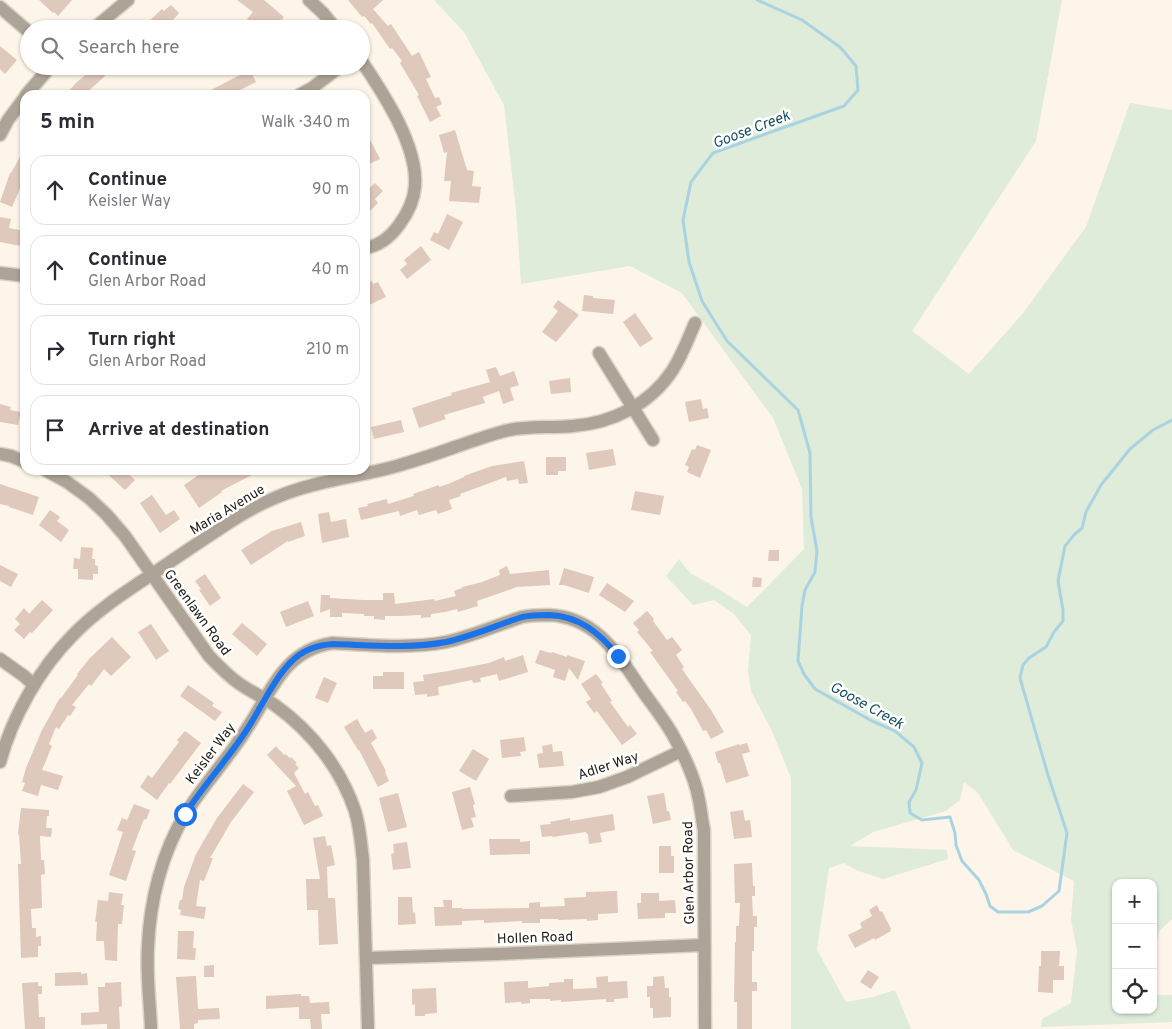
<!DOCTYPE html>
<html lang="en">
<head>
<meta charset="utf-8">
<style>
	body { margin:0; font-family:Overpass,sans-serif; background:#f7f7f7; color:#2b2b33 }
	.controls { position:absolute; right:15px; bottom:15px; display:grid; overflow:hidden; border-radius:10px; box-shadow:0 1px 4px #0004 }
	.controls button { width:45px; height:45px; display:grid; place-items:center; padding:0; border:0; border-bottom:1px solid #e1e1e2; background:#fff; color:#2b2b33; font:25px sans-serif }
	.stop { position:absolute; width:15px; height:15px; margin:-11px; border:4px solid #1a73e8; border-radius:50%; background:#fff }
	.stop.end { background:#1a73e8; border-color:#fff; box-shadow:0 1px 5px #0008 }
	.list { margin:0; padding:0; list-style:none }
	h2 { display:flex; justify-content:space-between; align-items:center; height:65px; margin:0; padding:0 20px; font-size:21px }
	h2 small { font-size:16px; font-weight:400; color:#7c7c81 }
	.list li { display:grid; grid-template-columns:32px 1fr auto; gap:15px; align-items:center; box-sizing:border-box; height:70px; margin:0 10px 10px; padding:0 10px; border:1px solid #e1e1e2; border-radius:15px }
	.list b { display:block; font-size:19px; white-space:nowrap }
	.list p { margin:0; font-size:16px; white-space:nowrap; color:#7c7c81 }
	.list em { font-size:16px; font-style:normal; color:#7c7c81 }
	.icon { flex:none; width:28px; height:28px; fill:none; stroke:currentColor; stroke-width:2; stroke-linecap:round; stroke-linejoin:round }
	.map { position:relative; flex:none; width:1172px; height:1029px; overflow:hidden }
	.search { position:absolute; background:#fff; box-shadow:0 1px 4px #0004; left:20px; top:20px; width:350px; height:55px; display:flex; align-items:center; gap:12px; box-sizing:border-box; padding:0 18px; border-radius:28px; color:#7c7c81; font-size:19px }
	.panel { position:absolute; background:#fff; box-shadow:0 1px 4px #0004; left:20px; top:90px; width:350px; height:385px; border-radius:15px }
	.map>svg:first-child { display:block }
	.green { fill:#deecd9 }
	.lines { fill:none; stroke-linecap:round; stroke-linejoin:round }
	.stream { stroke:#aad3e1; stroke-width:3 }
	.building { fill:#dfc8bc }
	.street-casing { stroke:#dad3c8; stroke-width:15 }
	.street { stroke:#ada396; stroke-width:12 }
	.route { stroke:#1a73e8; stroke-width:6 }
	.labels { text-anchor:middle; stroke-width:5; stroke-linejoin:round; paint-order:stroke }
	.street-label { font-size:14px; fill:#252119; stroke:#fff }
	.water-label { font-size:15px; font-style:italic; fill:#19505f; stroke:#fff }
</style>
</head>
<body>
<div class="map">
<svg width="1172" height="1029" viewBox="0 0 1172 1029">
	<rect width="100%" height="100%" fill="#fdf5e9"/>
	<!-- green -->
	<polygon class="green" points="434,0 1062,0 1036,141 912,331 969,374 1023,313 1086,227 1130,103 1172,110 1172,919 1159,931 1153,958 1153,883 1116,883 1116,1010 1153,1010 1153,995 1172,995 1172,1022 1041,1027 1042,1019 1071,1003 1077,951 1071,919 1074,881 1013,850 978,793 964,782 960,800 946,811 873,832 850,846 947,850 948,859 883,879 856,870 844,863 829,868 817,950 846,1002 873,997 895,990 911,1029 791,1029 791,778 772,731 751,691 748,671 751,635 734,614 714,600 693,605 666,576 679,559 690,573 710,584 747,607 804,549 802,489 773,418 682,293 630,266 521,284 516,209 504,105 464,32"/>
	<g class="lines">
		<!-- stream -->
		<polyline class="stream" points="757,0 802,20 840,47 856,66 858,90 844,106 713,153 691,182 683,220 689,262 702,301 727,341 798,410 810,453 811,517 817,551 815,572 805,590 802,606 798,661 804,674 815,689 872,721 895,731 914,747 922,763 916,790 909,802 910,813 922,820 950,817 955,833 956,845 962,861 979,880 986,894 990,906 998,912 1028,912 1042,906 1059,891 1067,833 1048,775 1020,678 1023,665 1029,658 1046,647 1054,632 1063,621 1063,610 1058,581 1065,546 1074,535 1082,528 1086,512 1101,485 1130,449 1153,430 1172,420"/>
	</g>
	<!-- building -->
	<g class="building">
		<polygon points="39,0 72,0 58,16 54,12 53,13"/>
		<polygon points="237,0 264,0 284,17 274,29 259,29 247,19 253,12"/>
		<polygon points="348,0 383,0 373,9 388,26 391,24 412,56 419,52 431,77 426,79 435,98 439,97 442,104 436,107 441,116 430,122 417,96 419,95 400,63 402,61 392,48 390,49 372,23 371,24 364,16 362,17"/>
		<polygon points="171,5 179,13 173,20 177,24 172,29 152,29 147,23 162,9 164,11"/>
		<polygon points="0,46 17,60 5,74 0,69"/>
		<polygon points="96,66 116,66 84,95 65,95 77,82"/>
		<polygon points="250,70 256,82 230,95 201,95"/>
		<polygon points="365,130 380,159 365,166"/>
		<polygon points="455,130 467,170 474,171 472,186 481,187 479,203 449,201 451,181 444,181 447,152 444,153 439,135"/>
		<polygon points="25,148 25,180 21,189 20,189 12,207 0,202 10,173 11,173"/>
		<polygon points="375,183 383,191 375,199 378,203 365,216 365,192"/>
		<polygon points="447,214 463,222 449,250 430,240 434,232 438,234"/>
		<polygon points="0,217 11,219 9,228 24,231 21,246 0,242"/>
		<polygon points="421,246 431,260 407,279 400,270 407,264 404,260"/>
		<polygon points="372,281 373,284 378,282 386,297 365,307 365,285"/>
		<polygon points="584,295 593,296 593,298 615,300 613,314 582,311"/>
		<polygon points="558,300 579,315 556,342 542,332 558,311 553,307"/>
		<polygon points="635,313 653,339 640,347 623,322"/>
		<polygon points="496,367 500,376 514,371 519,385 510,388 514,400 503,404 499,391 483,397 485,403 444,415 446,419 419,428 412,408 452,395 451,393 490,382 486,370"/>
		<polygon points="570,378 571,392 551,394 549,381"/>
		<polygon points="701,399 703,409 707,408 709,418 689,422 685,402"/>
		<polygon points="0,404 11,407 10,410 21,412 18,425 0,422"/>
		<polygon points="401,420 404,432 374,439 371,427"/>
		<polygon points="697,445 711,450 700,478 687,472 689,467 685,465 692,449 695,450"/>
		<polygon points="613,449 616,465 589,470 586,453"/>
		<polygon points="546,457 566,457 566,471 558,471 558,475 546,475"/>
		<polygon points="524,461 528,483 519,484 518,479 507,481 506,477 460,494 461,496 449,500 452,509 438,514 436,510 419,515 417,510 400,516 399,511 361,520 358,508 368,506 367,504 387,499 388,504 414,496 413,494 439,485 439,487 448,484 464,477 464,476 492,466"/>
		<polygon points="103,470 124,470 135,480 125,490"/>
		<polygon points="206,470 261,470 221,491 222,492 199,508 184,485"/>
		<polygon points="0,484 39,497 33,515 9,507 9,506 0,504"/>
		<polygon points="635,491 664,496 660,515 631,510"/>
		<polygon points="152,495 166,515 174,510 180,519 160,533 140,503"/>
		<polygon points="50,510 60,517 57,521 69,530 61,542 39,525"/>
		<polygon points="329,512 331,522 346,519 349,537 322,543 318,514"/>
		<polygon points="301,522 305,536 288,542 288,541 251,565 241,550 272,531"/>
		<polygon points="81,547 93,548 92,559 95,559 95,565 98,566 98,574 93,574 93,580 78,579 78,569 73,569 74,558 80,559"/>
		<polygon points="769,550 779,550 779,561 768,561"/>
		<polygon points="0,565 18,574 11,587 0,581"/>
		<polygon points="507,566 510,574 549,570 550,585 517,587 477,601 478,606 458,612 457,609 445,612 431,614 431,617 421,618 421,615 417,615 403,616 385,616 385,620 374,619 374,616 364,616 364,614 342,613 342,617 330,617 330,609 320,613 321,595 330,595 330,598 364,600 383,600 383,593 394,593 395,604 434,599 435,601 456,596 454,591 462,588 462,587 482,582 500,575 499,570"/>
		<polygon points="564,568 594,577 589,593 564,585 559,585"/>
		<polygon points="205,574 221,598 210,606 199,590 201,589 195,581"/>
		<polygon points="753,577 762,578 761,587 752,587"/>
		<polygon points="607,583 634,601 625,612 599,595"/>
		<polygon points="42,600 53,610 32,633 30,632 24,639 14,630 20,624 15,619 24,608 29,614"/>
		<polygon points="308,601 314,616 286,627 280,612"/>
		<polygon points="647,611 654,619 653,621 667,640 672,637 682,650 676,655 684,667 682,669 711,710 724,732 711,739 706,730 703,731 691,709 685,701 683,702 676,692 678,691 650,652 653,651 637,632 639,630 633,623"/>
		<polygon points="242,623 267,644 257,656 232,634"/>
		<polygon points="151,624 169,651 156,660 138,632"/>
		<polygon points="112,637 131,657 111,676 104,669 91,686 89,684 72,705 76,707 70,716 68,715 59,729 56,727 49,744 52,746 42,770 63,776 58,790 41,785 38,796 22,791 25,783 22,782 26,768 42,730 55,707 55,706 60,698 61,698 78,675 77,674 90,658"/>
		<polygon points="540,650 551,653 552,652 567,657 567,655 585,661 578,680 569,668 565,681 553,677 555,670 535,663"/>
		<polygon points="523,655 528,672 499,681 497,674 480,678 481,682 473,683 472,680 438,687 439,695 427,697 427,694 415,695 413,682 424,681 423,675 448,671 489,663 504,657 505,661"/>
		<polygon points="383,672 404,672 404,689 373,689 373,676 383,676"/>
		<polygon points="596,674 603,683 601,684 612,701 610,702 628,727 630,725 637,734 622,745 597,711 594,713 586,702 591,699 581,684"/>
		<polygon points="324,677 337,683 328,703 315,698"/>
		<polygon points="188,685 214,703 212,706 222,712 215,721 180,696"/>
		<polygon points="357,719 365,733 372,729 377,738 371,743 386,771 385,772 389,781 378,787 359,750 358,750 344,727"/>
		<polygon points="185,731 201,743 170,784 169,783 157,800 140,787 148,775 152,778 179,742 177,740"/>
		<polygon points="524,737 526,751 520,752 521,756 502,758 500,740"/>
		<polygon points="747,743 750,752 742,754 749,776 726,783 720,763 718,763 715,752 739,744 739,745"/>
		<polygon points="552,744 553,752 562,751 564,766 539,768 537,754 543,753 542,746"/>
		<polygon points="276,746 284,755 285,754 290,758 291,757 297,763 295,764 299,768 294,773 305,794 308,792 315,806 318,805 323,816 304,825 287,791 296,786 267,755"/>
		<polygon points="473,749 489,759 476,781 459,771"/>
		<polygon points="243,784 254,792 231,822 210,858 213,858 204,881 200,880 196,906 206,907 204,919 180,915 181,910 178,909 180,900 182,900 184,887 196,854 217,818"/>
		<polygon points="470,787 475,804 473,805 476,817 471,818 474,827 462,830 452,792"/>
		<polygon points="398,793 407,827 388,832 379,798"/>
		<polygon points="664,793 667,811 669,811 671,820 653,824 647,796"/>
		<polygon points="134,804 150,810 146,820 144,819 132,850 136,851 126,881 109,875 123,832 117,830 122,818 127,820"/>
		<polygon points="21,808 49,810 49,816 47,816 46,828 52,828 51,837 40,836 41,860 44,860 45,874 41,875 42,908 31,909 32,928 36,928 36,937 41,936 41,946 38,946 38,957 21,958 18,864 21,864 19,835 18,834"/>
		<polygon points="743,810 745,821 750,820 752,837 734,839 730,812"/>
		<polygon points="613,814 615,830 600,833 602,842 589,844 588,834 587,834 586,832 553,837 552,836 542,837 540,825 551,824 550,822 570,818 570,821"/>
		<polygon points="325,836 327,846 331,845 335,865 327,867 328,898 335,898 338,944 319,945 318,910 307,910 306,879 320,879 313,838"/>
		<polygon points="489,839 520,839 520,842 530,841 530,854 490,855"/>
		<polygon points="407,842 411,868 393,870 391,854 394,853 393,844"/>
		<polygon points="659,846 671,846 671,856 674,856 674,873 659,873"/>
		<polygon points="752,863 753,886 755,886 755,896 752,896 753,916 757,916 757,927 754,927 754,951 752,951 752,982 757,982 757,991 752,991 752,1029 737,1029 737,1002 734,1002 735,942 736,942 736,926 739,926 740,903 735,903 734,864"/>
		<polygon points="617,891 618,913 598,914 598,920 587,921 587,919 558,920 558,919 540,919 540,923 522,923 522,921 484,923 484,920 462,921 462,925 435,926 434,907 444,907 443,900 452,900 452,908 462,908 462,909 529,908 529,903 540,902 540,907 565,906 564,898 586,897 586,892"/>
		<polygon points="109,892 123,894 121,905 124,905 122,924 118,924 117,961 105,960 104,941 96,941 97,922 95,922 98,900 108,901"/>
		<polygon points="641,893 659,893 659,901 675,900 676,913 665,913 665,918 638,919 637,903 641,903"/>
		<polygon points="398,897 412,897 413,913 415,912 416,924 398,925"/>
		<polygon points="877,905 880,912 882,911 891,929 890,929 891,931 875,940 874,938 855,948 848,935 862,928 860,923 872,916 869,910"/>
		<polygon points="178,931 194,931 193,948 196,948 195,960 177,959"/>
		<polygon points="1041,951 1060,951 1059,966 1064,966 1064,980 1053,980 1053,993 1038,992 1039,966 1041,966"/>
		<polygon points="214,965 214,977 204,977 204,966"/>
		<polygon points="868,970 879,977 871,989 860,982"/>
		<polygon points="81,972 81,974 87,973 88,985 55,986 55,973"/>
		<polygon points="196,976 198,1009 219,1008 220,1019 198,1020 198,1023 194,1024 194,1029 180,1029 176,977"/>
		<polygon points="608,976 608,982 627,981 628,998 614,999 614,1002 606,1002 606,999 561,1002 561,1000 550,1001 550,999 530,999 530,1003 522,1004 521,1002 505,1003 504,982 528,981 528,988 549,986 549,983 564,982 564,979 573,979 573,989 597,988 596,977"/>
		<polygon points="664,976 665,988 669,988 669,997 671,997 671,1017 653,1018 653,1008 650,1008 650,997 647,997 647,986 653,986 653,977"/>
		<polygon points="38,982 38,986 42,986 42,994 38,994 39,1017 45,1017 45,1029 25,1029 22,983"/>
		<polygon points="121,982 122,1006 119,1007 120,1029 107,1029 107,1024 81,1025 81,1013 99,1012 98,987 105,987 105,983"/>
		<polygon points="436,988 437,1013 425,1014 425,1016 415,1016 415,1004 412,1005 412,989"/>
		<polygon points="301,994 301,996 309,996 310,1003 329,1002 330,1014 321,1014 322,1029 311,1029 310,1019 299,1019 299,1007 266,1009 266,996"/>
	</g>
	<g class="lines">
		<defs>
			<g id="street">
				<polyline points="309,0 323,13 336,29"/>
				<polyline points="0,7 29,32"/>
				<polyline points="93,29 128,0"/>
				<path d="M361 60C383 93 418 145 415 186 414 201 408 213 399 225 391 236 379 246 365 248"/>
				<polyline points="26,95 51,66"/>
				<polyline points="299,95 312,88 341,66"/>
				<polyline points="0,135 8,120 25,97"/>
				<polyline points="0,273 25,276"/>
				<polyline points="599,353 653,440"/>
				<polyline points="0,454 11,456 25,462"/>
				<path d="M45 470 67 482 89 498 106 514 125 536 209 656C218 665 226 674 237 682 249 691 263 697 276 706 312 732 341 769 355 811 360 827 361 844 363 860L368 1029"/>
				<polyline points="0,659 24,676 34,685"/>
				<path d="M0 762C12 717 40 668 73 635 96 611 124 593 151 575 177 557 204 539 230 522 245 512 260 504 277 497 314 481 358 477 397 466 417 460 436 454 455 447 473 441 491 434 509 430 530 426 552 428 573 426 613 423 650 404 672 371 682 356 688 339 695 323"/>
				<polyline points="511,796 572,792 599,787 627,777 681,751"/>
				<polyline points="366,958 498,954 704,945"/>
				<path d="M151 1029C150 1002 146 973 148 946 150 900 162 852 186 813 204 784 228 759 246 730 271 693 283 650 333 643 370 645 409 649 446 642 473 636 497 625 522 617 531 615 540 615 549 615 598 617 619 657 644 693 654 707 666 722 674 737 685 757 695 778 699 800 701 810 702 821 704 830L705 1029"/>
			</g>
		</defs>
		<!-- street casing -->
		<use href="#street" class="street-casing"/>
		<!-- street -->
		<use href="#street" class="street"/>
	</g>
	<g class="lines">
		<!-- route -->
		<path class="route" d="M185 814C204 785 227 760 246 731 260 710 274 678 292 661 303 650 317 645 333 644 370 645 409 649 446 642 473 636 497 625 522 617 531 615 540 615 549 615 579 616 600 633 618 656"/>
	</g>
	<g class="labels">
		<!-- street labels -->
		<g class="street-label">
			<text transform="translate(227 509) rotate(-31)" y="5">Maria Avenue</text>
			<text transform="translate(198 612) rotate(54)" y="5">Greenlawn Road</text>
			<text transform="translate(210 753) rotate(-53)" y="5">Keisler Way</text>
			<text transform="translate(608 765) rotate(-18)" y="5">Adler Way</text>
			<text transform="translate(688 873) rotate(-91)" y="5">Glen Arbor Road</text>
			<text transform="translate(535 937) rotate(-2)" y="5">Hollen Road</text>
		</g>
		<!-- water labels -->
		<g class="water-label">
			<text transform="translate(751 129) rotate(-21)" y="5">Goose Creek</text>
			<text transform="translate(867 705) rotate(29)" y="5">Goose Creek</text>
		</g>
	</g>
</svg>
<div class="controls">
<button>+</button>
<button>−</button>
<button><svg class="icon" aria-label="locate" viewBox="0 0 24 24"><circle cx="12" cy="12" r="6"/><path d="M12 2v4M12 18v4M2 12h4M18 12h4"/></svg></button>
</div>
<div class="stop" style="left:185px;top:814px"></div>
<div class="stop end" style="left:618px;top:656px"></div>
<div class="search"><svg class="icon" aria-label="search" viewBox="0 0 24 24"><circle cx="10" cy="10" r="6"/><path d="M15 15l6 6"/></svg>Search here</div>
<section class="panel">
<h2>5 min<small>Walk · 340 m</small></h2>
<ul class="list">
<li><svg class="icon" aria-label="ahead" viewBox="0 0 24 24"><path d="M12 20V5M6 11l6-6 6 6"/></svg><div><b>Continue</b><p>Keisler Way</p></div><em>90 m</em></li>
<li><svg class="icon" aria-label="ahead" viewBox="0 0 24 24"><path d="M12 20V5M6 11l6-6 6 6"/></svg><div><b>Continue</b><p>Glen Arbor Road</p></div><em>40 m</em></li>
<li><svg class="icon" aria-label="right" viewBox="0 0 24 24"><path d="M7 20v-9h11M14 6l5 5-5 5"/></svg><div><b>Turn right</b><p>Glen Arbor Road</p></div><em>210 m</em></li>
<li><svg class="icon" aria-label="arrive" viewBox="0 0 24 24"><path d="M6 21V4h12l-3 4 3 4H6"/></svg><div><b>Arrive at destination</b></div></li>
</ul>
</section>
</div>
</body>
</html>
